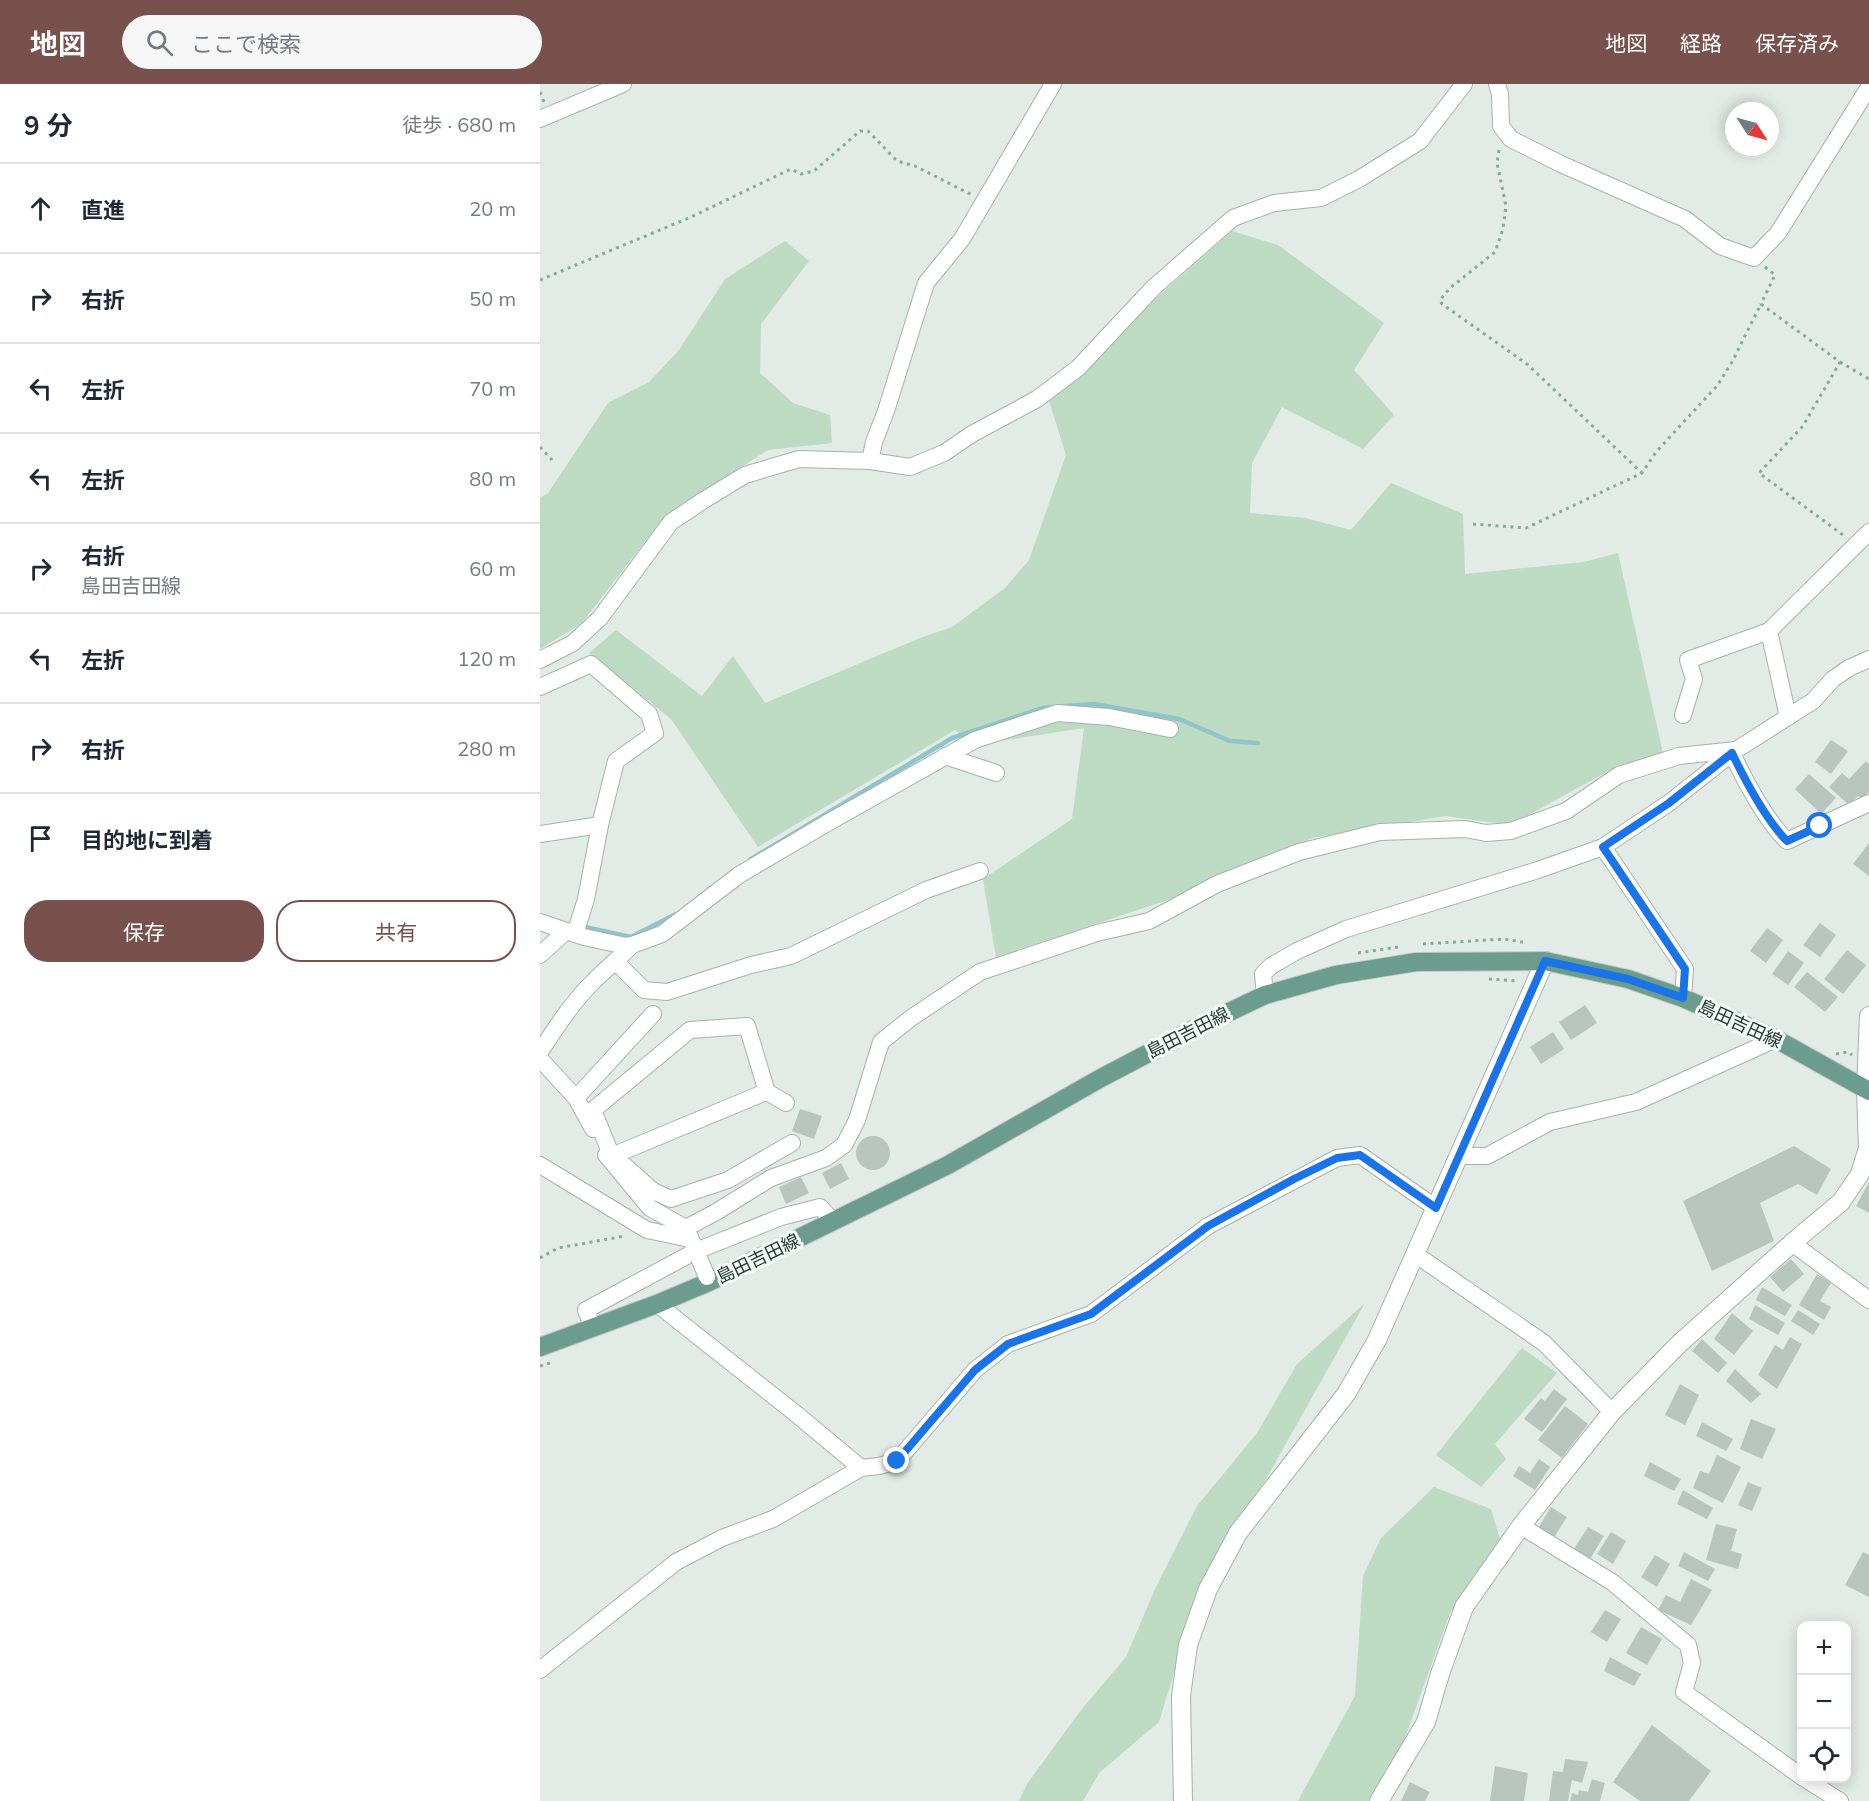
<!DOCTYPE html>
<html lang="ja">
<head>
<meta charset="utf-8">
<style>
	body { margin:0; font-family:Mulish,"Noto Sans JP",sans-serif; background:#f6f6f7; color:#1f2937 }
	.controls { position:absolute; right:18px; bottom:18px; display:grid; overflow:hidden; border-radius:12px; box-shadow:0 3px 15px #0003 }
	.controls button { width:54px; height:54px; display:grid; place-items:center; padding:0; border:0; border-bottom:2px solid #e0e1e3; background:#fff; color:#1f2937; font:30px sans-serif }
	.compass { position:absolute; left:1185px; top:18px; width:54px; height:54px; border-radius:50%; background:#fff; box-shadow:0 3px 15px #0003; rotate:126deg }
	.stop { position:absolute; width:18px; height:18px; margin:-14px; border:4px solid #1a73e8; border-radius:50%; background:#fff }
	.stop.end { background:#1a73e8; border-color:#fff; box-shadow:0 2px 6px #0008 }
	.list { margin:0; padding:0; list-style:none }
	h2 { display:flex; justify-content:space-between; align-items:center; height:78px; margin:0; padding:0 24px; font-size:26px }
	h2 small { font-size:20px; font-weight:400; color:#747a83 }
	.list li { display:grid; grid-template-columns:39px 1fr auto; gap:18px; align-items:center; box-sizing:border-box; height:90px; padding:0 24px; border-top:2px solid #e0e1e3 }
	.list b { display:block; font-size:22px; white-space:nowrap }
	.list p { margin:0; font-size:20px; white-space:nowrap; color:#747a83 }
	.list em { font-size:20px; font-style:normal; color:#747a83 }
	.actions { display:flex; gap:12px; padding:18px 24px }
	.actions a { flex:1; padding:14px 0; border:2px solid #78504c; border-radius:24px; text-align:center; font-size:21px; color:#78504c }
	.actions .main { background:#78504c; color:#fff }
	.icon { flex:none; width:33px; height:33px; fill:none; stroke:currentColor; stroke-width:2; stroke-linecap:round; stroke-linejoin:round }
	.map { position:relative; flex:none; width:1329px; height:1717px; overflow:hidden }
	header { display:flex; align-items:center; gap:36px; box-sizing:border-box; height:84px; padding:0 30px; background:#78504c; color:#fff }
	header strong { font-size:28px }
	nav { display:flex; gap:33px; margin-inline-start:auto; font-size:21px }
	.search { width:420px; height:54px; background:#f6f6f7; display:flex; align-items:center; gap:15px; box-sizing:border-box; padding:0 21px; border-radius:33px; color:#747a83; font-size:22px }
	main { display:flex }
	aside { flex:1; background:#fff }
	.map>svg:first-child { display:block }
	.green { fill:#bddac3 }
	.lines { fill:none; stroke-linecap:round; stroke-linejoin:round }
	.stream { stroke:#8fc4cb; stroke-width:4.5 }
	.building { fill:#b8c5bf }
	.minor-casing { stroke:#a5b2ad; stroke-width:18 }
	.tertiary-casing { stroke:#a5b2ad; stroke-width:20 }
	.primary-casing { stroke:#c2c8c6; stroke-width:20 }
	.path { stroke:#85ab9d; stroke-width:3; stroke-dasharray:3 4.5; stroke-linecap:butt }
	.minor { stroke:#fff; stroke-width:16 }
	.tertiary { stroke:#fff; stroke-width:18 }
	.primary { stroke:#6b9c8d; stroke-width:18 }
	.minor-bridge-casing { stroke:#a5b2ad; stroke-width:18; stroke-linecap:butt }
	.minor-bridge { stroke:#fff; stroke-width:16 }
	.route { stroke:#1a73e8; stroke-width:8 }
	.labels { text-anchor:middle; stroke-width:6; stroke-linejoin:round; paint-order:stroke }
	.street-label { font-size:18px; fill:#243a33; stroke:#f2f8f5 }
</style>
</head>
<body>
<header>
<strong>地図</strong>
<div class="search"><svg class="icon" aria-label="search" viewBox="0 0 24 24"><circle cx="10" cy="10" r="6"/><path d="M15 15l6 6"/></svg>ここで検索</div>
<nav><a>地図</a><a>経路</a><a>保存済み</a></nav>
</header>
<main>
<aside>
<h2>9 分<small>徒歩 · 680 m</small></h2>
<ul class="list">
<li><svg class="icon" aria-label="ahead" viewBox="0 0 24 24"><path d="M12 20V5M6 11l6-6 6 6"/></svg><div><b>直進</b></div><em>20 m</em></li>
<li><svg class="icon" aria-label="right" viewBox="0 0 24 24"><path d="M7 20v-9h11M14 6l5 5-5 5"/></svg><div><b>右折</b></div><em>50 m</em></li>
<li><svg class="icon" aria-label="left" viewBox="0 0 24 24"><path d="M17 20v-9H6M10 6l-5 5 5 5"/></svg><div><b>左折</b></div><em>70 m</em></li>
<li><svg class="icon" aria-label="left" viewBox="0 0 24 24"><path d="M17 20v-9H6M10 6l-5 5 5 5"/></svg><div><b>左折</b></div><em>80 m</em></li>
<li><svg class="icon" aria-label="right" viewBox="0 0 24 24"><path d="M7 20v-9h11M14 6l5 5-5 5"/></svg><div><b>右折</b><p>島田吉田線</p></div><em>60 m</em></li>
<li><svg class="icon" aria-label="left" viewBox="0 0 24 24"><path d="M17 20v-9H6M10 6l-5 5 5 5"/></svg><div><b>左折</b></div><em>120 m</em></li>
<li><svg class="icon" aria-label="right" viewBox="0 0 24 24"><path d="M7 20v-9h11M14 6l5 5-5 5"/></svg><div><b>右折</b></div><em>280 m</em></li>
<li><svg class="icon" aria-label="arrive" viewBox="0 0 24 24"><path d="M6 21V4h12l-3 4 3 4H6"/></svg><div><b>目的地に到着</b></div></li>
</ul>
<div class="actions"><a class="main">保存</a><a>共有</a></div>
</aside>
<div class="map">
<svg width="1329" height="1717" viewBox="0 0 1329 1717">
	<rect width="100%" height="100%" fill="#e2ebe6"/>
	<!-- green -->
	<g class="green">
		<polygon points="692,147 738,161 844,239 814,286 854,331 823,365 742,323 712,379 710,429 765,434 811,446 851,399 923,430 925,490 1044,478 1078,469 1123,669 1065,689 970,741 905,732 772,754 625,817 456,873 443,795 532,735 544,644 434,661 415,646 218,763 131,635 49,569 76,546 162,612 193,572 225,619 380,554 412,543 465,504 489,476 526,371 509,317 541,290 594,234"/>
		<polygon points="245,157 269,177 221,240 220,289 253,319 290,331 292,359 228,366 133,427 107,455 41,540 0,565 0,414 8,409 68,319 109,298 139,266 185,195"/>
		<polygon points="825,1219 654,1523 619,1638 559,1689 543,1717 479,1717 487,1700 541,1626 586,1573 615,1505 657,1422 717,1349 757,1280"/>
		<polygon points="982,1264 1017,1289 955,1360 966,1375 941,1403 896,1371"/>
		<polygon points="894,1403 951,1425 960,1455 910,1529 862,1662 829,1717 758,1717 815,1612 823,1492 841,1454"/>
	</g>
	<g class="lines">
		<!-- stream -->
		<g class="stream">
			<polyline points="523,622 554,620 639,635 690,657 718,659"/>
			<polyline points="211,775 412,654 503,624 512,623"/>
			<polyline points="40,842 91,853 136,830"/>
		</g>
	</g>
	<!-- building -->
	<g class="building">
		<polygon points="1291,656 1308,667 1291,690 1275,678"/>
		<polygon points="1326,677 1329,680 1329,708 1322,716 1318,712 1309,721 1289,703 1302,689 1309,695"/>
		<polygon points="1269,690 1296,714 1281,730 1255,705"/>
		<polygon points="1329,759 1329,792 1313,780"/>
		<polygon points="1280,839 1296,851 1280,873 1263,861"/>
		<polygon points="1227,844 1243,856 1226,879 1210,867"/>
		<polygon points="1307,866 1326,881 1303,910 1284,895"/>
		<polygon points="1248,867 1264,879 1248,901 1232,890"/>
		<polygon points="1267,888 1298,913 1285,928 1254,903"/>
		<polygon points="1045,921 1057,939 1031,956 1019,938"/>
		<polygon points="1013,948 1024,965 1001,980 990,963"/>
		<polygon points="260,1025 282,1032 274,1055 252,1047"/>
		<circle cx="333" cy="1069" r="17"/>
		<polygon points="1254,1062 1291,1085 1277,1111 1258,1100 1220,1119 1234,1157 1172,1187 1143,1117"/>
		<polygon points="301,1079 309,1095 290,1105 282,1089"/>
		<polygon points="261,1093 269,1109 246,1120 239,1103"/>
		<polygon points="1329,1098 1329,1129 1316,1122"/>
		<polygon points="1251,1175 1264,1190 1243,1208 1230,1193"/>
		<polygon points="1277,1190 1291,1199 1280,1217 1291,1223 1284,1236 1259,1221"/>
		<polygon points="1222,1203 1252,1221 1245,1232 1216,1216"/>
		<polygon points="1215,1221 1245,1239 1238,1251 1209,1235"/>
		<polygon points="1258,1226 1280,1240 1273,1251 1251,1237"/>
		<polygon points="1192,1229 1213,1247 1194,1271 1174,1255"/>
		<polygon points="1250,1253 1262,1260 1237,1305 1218,1291 1235,1261 1243,1266"/>
		<polygon points="1162,1255 1187,1279 1178,1289 1152,1267"/>
		<polygon points="1195,1285 1221,1310 1211,1319 1186,1297"/>
		<polygon points="1140,1300 1159,1311 1145,1341 1125,1331"/>
		<polygon points="1014,1305 1027,1315 1002,1348 984,1335 1001,1314 1005,1317"/>
		<polygon points="1025,1322 1048,1340 1022,1374 998,1356"/>
		<polygon points="1211,1335 1236,1345 1222,1375 1200,1365"/>
		<polygon points="1162,1338 1193,1355 1186,1367 1156,1352"/>
		<polygon points="1177,1371 1201,1383 1183,1419 1153,1404 1160,1387 1169,1390"/>
		<polygon points="999,1375 1010,1383 995,1406 973,1392 979,1382 990,1389"/>
		<polygon points="1110,1378 1141,1395 1134,1407 1104,1392"/>
		<polygon points="1208,1398 1222,1404 1212,1427 1198,1421"/>
		<polygon points="1143,1406 1173,1424 1167,1435 1137,1420"/>
		<polygon points="1011,1423 1027,1433 1013,1455 997,1446"/>
		<polygon points="1176,1440 1197,1445 1191,1467 1202,1470 1198,1485 1166,1476"/>
		<polygon points="1048,1443 1064,1452 1050,1475 1034,1465"/>
		<polygon points="1071,1448 1086,1457 1073,1480 1057,1470"/>
		<polygon points="1144,1468 1175,1485 1168,1497 1138,1482"/>
		<polygon points="1323,1468 1329,1471 1329,1513 1305,1501"/>
		<polygon points="1115,1471 1130,1480 1117,1503 1101,1493"/>
		<polygon points="1151,1495 1172,1506 1151,1541 1118,1526 1126,1511 1140,1518"/>
		<polygon points="1065,1526 1081,1535 1067,1558 1051,1548"/>
		<polygon points="1101,1543 1122,1555 1107,1581 1086,1569"/>
		<polygon points="1070,1573 1101,1590 1094,1602 1064,1587"/>
		<polygon points="1112,1641 1171,1687 1149,1717 1100,1717 1073,1698"/>
		<polygon points="1025,1675 1048,1678 1042,1699 1032,1696 1028,1717 1009,1717 1013,1687 1023,1688"/>
		<polygon points="955,1682 988,1689 984,1717 950,1717"/>
		<polygon points="1052,1695 1065,1699 1060,1717 1030,1717 1032,1709 1038,1711 1039,1706 1048,1708"/>
		<polygon points="870,1698 890,1708 885,1717 861,1717"/>
	</g>
	<g class="lines">
		<defs>
			<g id="minor">
				<polyline points="957,0 960,10 961,42 971,55 1021,80 1145,135 1180,162 1214,174 1238,149 1329,3"/>
				<polyline points="0,35 83,0"/>
				<polyline points="330,377 334,358 346,327 386,199 422,155 513,0"/>
				<polyline points="0,576 33,559 60,534 131,438 164,416 205,391 259,375 330,377 370,383 404,369 432,350 497,315 538,284 613,204 693,134 734,119 781,114 819,95 880,57 924,0"/>
				<polyline points="0,603 51,580 109,630 115,649 76,677 60,741 46,815 35,850"/>
				<polyline points="1143,631 1154,595 1148,576 1229,547"/>
				<polyline points="1248,633 1229,547 1329,448"/>
				<path d="M1192 669C1205 697 1225 735 1247 757L1329 719"/>
				<polyline points="405,672 456,689"/>
				<polyline points="0,750 60,741"/>
				<polyline points="1063,763 1145,885 1143,914"/>
				<path d="M0 838 44 853 86 862 92 861C79 875 64 886 51 900 31 920 15 945 0 968"/>
				<polyline points="92,861 122,850 199,791 289,738 435,656 517,629 569,633 630,645"/>
				<polyline points="0,871 26,847"/>
				<polyline points="76,878 104,906 127,908 211,881 251,872 386,806 440,787"/>
				<polyline points="725,911 723,890 731,882 757,867 806,845 998,786 1063,763 1129,719 1196,666 1273,617 1293,595 1309,584 1329,575"/>
				<polyline points="0,975 36,1014 113,930"/>
				<polyline points="36,1014 53,1045"/>
				<polyline points="66,1071 110,1124 146,1144 159,1174"/>
				<polyline points="920,1072 947,1072 1010,1038 1096,1018 1236,955"/>
				<polyline points="74,1078 53,1026 150,946 207,942 227,1008"/>
				<polyline points="74,1078 79,1069 221,1010 227,1008 246,1019"/>
				<polyline points="0,1081 107,1146 150,1155"/>
				<polyline points="85,1082 113,1107 131,1115 188,1096 252,1059"/>
				<polyline points="146,1144 176,1128 231,1094 286,1074 304,1061 317,1036 341,958 371,934 440,888 557,849 609,837 677,800 759,768 840,748 925,745 946,749 971,747 1026,727 1079,691 1139,672 1196,666"/>
				<polyline points="1252,1159 1329,1216"/>
				<polyline points="875,1170 1004,1259 1072,1328"/>
				<polyline points="117,1220 255,1329 321,1384"/>
				<polyline points="53,1244 46,1226 156,1167 241,1133 280,1123 293,1137"/>
				<polyline points="981,1442 1072,1498 1148,1561 1152,1579 1144,1608 1262,1693"/>
				<polyline points="0,1586 136,1478 182,1454 233,1435 321,1384 339,1382 357,1377 435,1286 468,1260 551,1230 668,1142 797,1074 820,1071 896,1124"/>
				<polyline points="1264,1694 1300,1717"/>
			</g>
			<g id="tertiary">
				<polyline points="643,1717 641,1612 648,1561 668,1505 698,1449 806,1310 837,1256 1005,877"/>
				<polyline points="839,1717 886,1638 900,1590 924,1523 981,1442 1072,1328 1140,1259 1252,1159 1301,1118 1320,1090 1328,1064 1326,1006 1329,932"/>
			</g>
			<polyline id="primary" points="0,1263 117,1220 169,1198 408,1081 561,994 662,941 725,911 796,891 876,878 1005,877 1088,895 1143,914 1236,955 1329,1007"/>
		</defs>
		<!-- minor casing -->
		<use href="#minor" class="minor-casing"/>
		<!-- tertiary casing -->
		<use href="#tertiary" class="tertiary-casing"/>
		<!-- primary casing -->
		<use href="#primary" class="primary-casing"/>
		<!-- path -->
		<g class="path">
			<polyline points="0,8 4,18"/>
			<polyline points="959,66 957,79 966,122 963,145 955,168 910,204 900,216 902,220 987,280 1102,389"/>
			<polyline points="1225,183 1235,191 1221,220 1300,278 1263,342 1219,389 1303,451"/>
			<polyline points="0,196 151,133 251,85 261,90 274,87 320,47 328,47 357,77 375,82 432,111"/>
			<polyline points="1300,278 1329,295"/>
			<polyline points="0,363 12,376"/>
			<polyline points="933,440 986,444 1102,389 1116,368 1177,302 1192,278 1221,220"/>
			<polyline points="883,860 964,855 987,859"/>
			<polyline points="818,869 858,863"/>
			<polyline points="949,895 978,897"/>
			<polyline points="1296,970 1308,968 1312,971"/>
			<polyline points="0,1174 18,1164 85,1152"/>
			<polyline points="0,1282 10,1279"/>
		</g>
		<!-- minor -->
		<use href="#minor" class="minor"/>
		<!-- tertiary -->
		<use href="#tertiary" class="tertiary"/>
		<!-- primary -->
		<use href="#primary" class="primary"/>
		<defs>
			<polyline id="minor-bridge" points="159,1174 167,1193"/>
		</defs>
		<!-- minor-bridge casing -->
		<use href="#minor-bridge" class="minor-bridge-casing"/>
		<!-- minor-bridge -->
		<use href="#minor-bridge" class="minor-bridge"/>
	</g>
	<g class="lines">
		<!-- route -->
		<path class="route" d="M357 1377 435 1286 468 1260 551 1230 668 1142 754 1095 797 1074 820 1071 896 1124 1005 877 1088 895 1143 914 1145 885 1063 763 1129 719 1192 669C1205 696 1226 736 1247 757L1280 742"/>
	</g>
	<g class="labels">
		<!-- street labels -->
		<g class="street-label">
			<text transform="translate(1200 940) rotate(25)" y="6">島田吉田線</text>
			<text transform="translate(648 949) rotate(-27)" y="6">島田吉田線</text>
			<text transform="translate(218 1175) rotate(-26)" y="6">島田吉田線</text>
		</g>
	</g>
</svg>
<div class="controls">
<button>+</button>
<button>−</button>
<button><svg class="icon" aria-label="locate" viewBox="0 0 24 24"><circle cx="12" cy="12" r="6"/><path d="M12 2v4M12 18v4M2 12h4M18 12h4"/></svg></button>
</div>
<svg class="compass" viewBox="-18 -18 36 36"><path d="M0-13l5 13h-10z" fill="#e53935"/><path d="M0 13l5-13h-10z" fill="#747a83"/></svg>
<div class="stop" style="left:1280px;top:742px"></div>
<div class="stop end" style="left:357px;top:1377px"></div>
</div>
</main>
</body>
</html>
